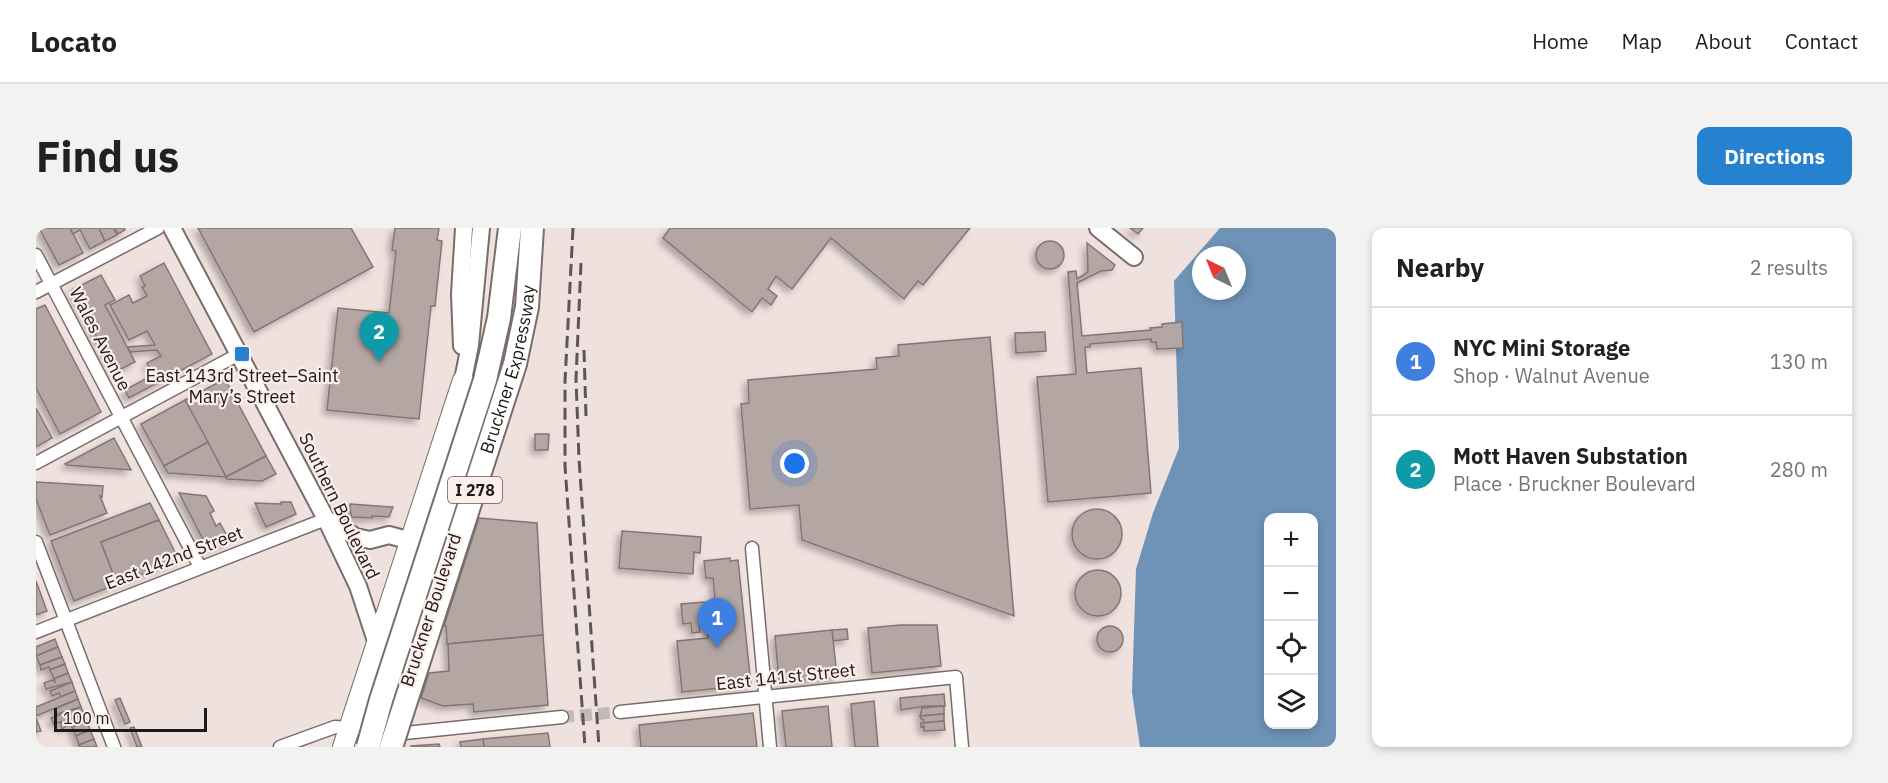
<!DOCTYPE html>
<html lang="en">
<head>
<meta charset="utf-8">
<style>
	body { margin:0; font-family:"IBM Plex Sans",sans-serif; background:#f2f2f2; color:#202124 }
	.controls { position:absolute; right:18px; bottom:18px; display:grid; overflow:hidden; border-radius:12px; box-shadow:0 3px 9px #0003 }
	.controls button { width:54px; height:54px; display:grid; place-items:center; padding:0; border:0; border-bottom:2px solid #e0e0e0; background:#fff; color:#202124; font:30px sans-serif }
	.compass { position:absolute; left:1156px; top:18px; width:54px; height:54px; border-radius:50%; background:#fff; box-shadow:0 3px 9px #0003; rotate:317deg }
	.scale { position:absolute; left:18px; bottom:15px; width:153px; box-sizing:border-box; padding-left:6px; border:3px solid #1d1918; border-top:0; font-size:16px; line-height:21px; white-space:nowrap; color:#1d1918; -webkit-text-stroke:4px #fceeeb; paint-order:stroke }
	.you { position:absolute; left:759px; top:236px; width:21px; height:21px; margin:-15px; border:4px solid #fff; border-radius:50%; background:#1a73e8; box-shadow:0 0 0 9px #1a73e833 }
	.badge { display:grid; place-items:center; width:39px; height:39px; border-radius:50%; background:#2682cf; color:#fff; font-size:20px; font-weight:700 }
	.pin { position:absolute; translate:-50% -50px; filter:drop-shadow(0 2px 3px #0008) }
	.pin::after { content:''; position:absolute; top:32px; width:21px; height:18px; background:inherit; clip-path:polygon(0 0,100% 0,50% 100%) }
	.list { margin:0; padding:0; list-style:none }
	h2 { display:flex; justify-content:space-between; align-items:center; height:78px; margin:0; padding:0 24px; font-size:26px }
	h2 small { font-size:20px; font-weight:400; color:#757577 }
	.list li { display:grid; grid-template-columns:39px 1fr auto; gap:18px; align-items:center; box-sizing:border-box; height:108px; padding:0 24px; border-top:2px solid #e0e0e0 }
	.list b { display:block; font-size:22px; white-space:nowrap }
	.list p { margin:0; font-size:20px; white-space:nowrap; color:#757577 }
	.list em { font-size:20px; font-style:normal; color:#757577 }
	.icon { flex:none; width:33px; height:33px; fill:none; stroke:currentColor; stroke-width:2; stroke-linecap:round; stroke-linejoin:round }
	.map { position:relative; flex:none; width:1300px; height:519px; overflow:hidden; border-radius:12px }
	header { display:flex; align-items:center; gap:36px; box-sizing:border-box; height:84px; padding:0 30px; background:#fff; border-bottom:2px solid #e0e0e0 }
	header strong { font-size:28px }
	nav { display:flex; gap:33px; margin-inline-start:auto; font-size:21px }
	.intro { display:flex; align-items:center; justify-content:space-between; box-sizing:border-box; height:144px; padding:0 36px }
	h1 { margin:0; font-size:42px }
	.button { padding:15px 27px; border-radius:12px; background:#2682cf; color:#fff; font-size:21px; font-weight:700 }
	main { display:flex; gap:36px; padding:0 36px }
	aside { flex:1; background:#fff; border-radius:12px; box-shadow:0 3px 9px #0003 }
	.map>svg:first-child { display:block }
	.water { fill:#6e93b7; fill-rule:evenodd }
	.building { fill:#b3a6a3; stroke:#837674; stroke-width:1.5; filter:url(#shadow) }
	.lines { fill:none; stroke-linecap:round; stroke-linejoin:round }
	.minor-tunnel { stroke:#c5b9b6; stroke-width:12; stroke-dasharray:12 6; stroke-linecap:butt }
	.minor-casing { stroke:#796d6a; stroke-width:15 }
	.secondary-casing { stroke:#796d6a; stroke-width:20 }
	.primary-casing { stroke:#796d6a; stroke-width:22 }
	.minor { stroke:#fff; stroke-width:12 }
	.secondary { stroke:#fff; stroke-width:16 }
	.primary { stroke:#fff; stroke-width:20 }
	.rail { stroke:#5d5654; stroke-width:3; stroke-dasharray:12 6; stroke-linecap:butt }
	.motorway-bridge-casing { stroke:#796d6a; stroke-width:26; stroke-linecap:butt }
	.motorway-bridge { stroke:#fff; stroke-width:22 }
	.poi-dot { fill:#2682cf; stroke:#fceeeb; stroke-width:2 }
	.labels { text-anchor:middle; stroke-width:4.5; stroke-linejoin:round; paint-order:stroke }
	.shield { fill:#fceeeb; stroke:#605957; stroke-width:1.5 }
	.shield-label { font-size:16px; font-weight:bold; fill:#1d1918 }
	.street-label { font-size:18px; fill:#1d1918; stroke:#fceeeb }
	.poi-label { font-size:18px; fill:#1d1918; stroke:#fceeeb }
</style>
</head>
<body>
<header>
<strong>Locato</strong>
<nav><a>Home</a><a>Map</a><a>About</a><a>Contact</a></nav>
</header>
<div class="intro"><h1>Find us</h1><a class="button">Directions</a></div>
<main>
<div class="map">
<svg width="1300" height="519" viewBox="0 0 1300 519">
	<defs>
		<filter id="shadow"><feDropShadow dx="-4" dy="4" stdDeviation="3" flood-color="#0004"/></filter>
	</defs>
	<rect width="100%" height="100%" fill="#efe1de"/>
	<!-- water -->
	<path class="water" d="M1184 0H1300V519H1104L1096 464 1100 341 1117 285 1143 220 1138 53ZM1165 27H1201V63H1165ZM1232 290H1278V496H1232Z"/>
	<!-- building -->
	<g class="building">
		<polygon points="3,0 34,0 47,25 23,37"/>
		<polygon points="34,0 63,0 69,13 54,21 44,2 37,6"/>
		<polygon points="63,0 77,0 81,7 69,13"/>
		<polygon points="79,0 88,0 89,2 82,6"/>
		<polygon points="162,0 315,0 337,39 218,104"/>
		<polygon points="359,0 403,0 401,12 406,13 399,78 395,78 383,191 291,182 302,80 353,85 360,23 356,22"/>
		<polygon points="634,0 934,0 887,57 882,53 868,71 795,10 756,61 740,48 732,61 741,68 735,77 726,70 716,84 627,10"/>
		<polygon points="1094,0 1107,0 1102,6"/>
		<circle cx="1014" cy="27" r="14"/>
		<polygon points="1051,15 1079,37 1076,42 1065,43 1041,55 1046,108 1115,102 1114,100 1126,99 1126,96 1146,94 1147,120 1121,121 1120,114 1115,114 1115,111 1054,116 1054,119 1049,119 1051,145 1105,140 1115,265 1012,274 1001,149 1040,146 1032,44 1040,43 1041,51 1052,44"/>
		<polygon points="128,35 176,126 93,170 89,162 117,147 111,135 125,128 121,122 94,124 91,119 119,117 111,103 93,112 74,77 93,67 97,75 111,68 106,59 109,58 104,48"/>
		<polygon points="65,47 79,72 69,77 99,134 79,144 36,62"/>
		<polygon points="9,77 65,184 24,206 0,160 0,81"/>
		<polygon points="1009,104 1010,123 980,125 979,105"/>
		<polygon points="954,109 978,388 766,312 763,277 714,281 705,176 713,175 712,152 841,141 840,130 863,128 862,117"/>
		<polygon points="189,151 230,228 190,249 149,172"/>
		<polygon points="149,172 172,214 128,238 105,196"/>
		<polygon points="0,180 16,210 0,219"/>
		<polygon points="499,206 513,206 512,222 499,222"/>
		<polygon points="78,210 95,242 30,237 29,236"/>
		<polygon points="172,214 190,249 132,245 128,238"/>
		<polygon points="230,228 240,246 226,253 191,251 190,249"/>
		<polygon points="0,254 67,258 66,269 64,268 71,285 14,307 0,271"/>
		<polygon points="143,265 170,268 178,283 174,285 180,298 184,295 194,313 172,321"/>
		<polygon points="245,274 255,274 260,286 230,299 219,275 245,276"/>
		<polygon points="114,275 123,292 65,314 81,356 38,373 15,313"/>
		<polygon points="314,276 355,279 357,279 353,289 336,288 336,290 316,289 314,283"/>
		<circle cx="1061" cy="306" r="25"/>
		<polygon points="443,290 501,295 507,407 411,416 410,398 408,398"/>
		<polygon points="123,292 143,332 81,356 65,314"/>
		<polygon points="586,303 665,309 664,325 658,324 657,346 583,340"/>
		<polygon points="694,330 694,333 702,332 715,457 646,464 641,413 672,410 670,394 663,394 664,404 656,405 655,395 647,396 645,376 668,374 669,383 680,381 677,350 670,350 668,333"/>
		<circle cx="1062" cy="365" r="23"/>
		<polygon points="0,353 11,383 0,387"/>
		<polygon points="864,397 901,397 905,438 836,445 832,400"/>
		<circle cx="1074" cy="411" r="13"/>
		<polygon points="811,401 812,411 797,413 796,402"/>
		<polygon points="796,402 801,449 743,454 739,408"/>
		<polygon points="507,407 512,477 438,484 437,476 407,478 385,470 393,445 413,443 412,416"/>
		<polygon points="19,411 22,419 0,428 0,419"/>
		<polygon points="22,419 26,429 4,437 0,428"/>
		<polygon points="26,429 29,436 14,442 13,439 5,442 4,437"/>
		<polygon points="29,436 32,445 18,451 14,442"/>
		<polygon points="32,445 36,454 10,461 8,455 16,452 19,454 18,451"/>
		<polygon points="36,454 39,463 25,469 23,465 16,468 14,463"/>
		<polygon points="39,463 42,471 0,488 0,479"/>
		<polygon points="908,466 909,478 889,478 865,482 864,470"/>
		<polygon points="84,470 94,494 89,496 79,472"/>
		<polygon points="42,471 45,479 21,486 19,481"/>
		<polygon points="838,473 842,519 819,519 815,476"/>
		<polygon points="792,478 796,519 750,519 746,483"/>
		<polygon points="908,478 908,486 884,488 886,480"/>
		<polygon points="45,479 48,486 18,496 15,490"/>
		<polygon points="717,485 721,519 605,519 603,497"/>
		<polygon points="48,486 51,493 36,499 35,495 26,501 24,495"/>
		<polygon points="908,486 908,493 888,495 887,491 885,491 884,488"/>
		<polygon points="0,490 5,503 0,504"/>
		<polygon points="51,493 54,502 40,508 36,499"/>
		<polygon points="908,493 909,502 888,503 888,498 885,499 885,495"/>
		<polygon points="98,499 106,519 101,519 94,500"/>
		<polygon points="54,502 58,511 43,517 40,508"/>
		<polygon points="512,505 514,519 448,519 447,511"/>
		<polygon points="58,511 61,519 44,519 43,517"/>
		<polygon points="447,511 448,519 425,519 424,514"/>
		<polygon points="403,516 404,519 375,519 375,518"/>
	</g>
	<g class="lines">
		<!-- minor-tunnel -->
		<polyline class="minor-tunnel" points="526,489 584,484"/>
		<defs>
			<g id="minor">
				<polyline points="0,27 164,339"/>
				<polyline points="0,64 122,0"/>
				<polyline points="0,235 203,126"/>
				<polyline points="0,314 78,519"/>
				<polyline points="716,320 734,519"/>
				<polyline points="0,404 290,291"/>
				<polyline points="584,484 920,449 926,519"/>
				<polyline points="244,519 299,499 344,502 359,506 526,489"/>
			</g>
			<g id="secondary">
				<polyline points="136,0 290,291 322,358 342,419"/>
				<polyline points="1062,0 1098,29"/>
				<polyline points="426,118 424,66 428,0"/>
				<polyline points="427,152 434,117 445,0"/>
				<polyline points="290,291 320,309 334,312 353,307 375,313 380,325"/>
			</g>
			<polyline id="primary" points="307,519 427,152"/>
		</defs>
		<!-- minor casing -->
		<use href="#minor" class="minor-casing"/>
		<!-- secondary casing -->
		<use href="#secondary" class="secondary-casing"/>
		<!-- primary casing -->
		<use href="#primary" class="primary-casing"/>
		<!-- minor -->
		<use href="#minor" class="minor"/>
		<!-- secondary -->
		<use href="#secondary" class="secondary"/>
		<!-- primary -->
		<use href="#primary" class="primary"/>
		<!-- rail -->
		<g class="rail">
			<polyline points="537,0 529,153 529,238 549,519"/>
			<polyline points="545,35 540,151 543,231 563,519"/>
			<polyline points="548,122 550,188"/>
		</g>
		<defs>
			<g id="motorway-bridge">
				<polyline points="332,519 345,472 449,152 463,90 474,0"/>
				<path id="s1" d="M355 519 479 136 491 79 496 0"/>
			</g>
		</defs>
		<!-- motorway-bridge casing -->
		<use href="#motorway-bridge" class="motorway-bridge-casing"/>
		<!-- motorway-bridge -->
		<use href="#motorway-bridge" class="motorway-bridge"/>
	</g>
	<!-- markers -->
	<rect class="poi-dot" x="198" y="118" width="16" height="16" rx="3"/>
	<g class="labels">
		<!-- shield labels -->
		<rect class="shield" x="412" y="249" width="54" height="26" rx="4.5"/>
		<g class="shield-label">
			<text x="439" y="268">I 278</text>
		</g>
		<!-- street labels -->
		<g class="street-label">
			<text transform="translate(64 111) rotate(63)" y="6">Wales Avenue</text>
			<text dy="6" stroke="none"><textPath href="#s1" startOffset="396">Bruckner Expressway</textPath></text>
			<text transform="translate(303 278) rotate(64)" y="6">Southern Boulevard</text>
			<text transform="translate(138 330) rotate(-21)" y="6">East 142nd Street</text>
			<text transform="translate(395 382) rotate(-72)" y="6">Bruckner Boulevard</text>
			<text transform="translate(750 449) rotate(-6)" y="6">East 141st Street</text>
		</g>
		<!-- poi labels -->
		<g class="poi-label">
			<text x="206" y="154">East 143rd Street–Saint<tspan x="206" dy="21">Mary’s Street</tspan></text>
		</g>
	</g>
</svg>
<div class="controls">
<button>+</button>
<button>−</button>
<button><svg class="icon" aria-label="locate" viewBox="0 0 24 24"><circle cx="12" cy="12" r="6"/><path d="M12 2v4M12 18v4M2 12h4M18 12h4"/></svg></button>
<button><svg class="icon" aria-label="layers" viewBox="0 0 24 24"><path d="M12 4l9 5-9 5-9-5zM3 14l9 5 9-5"/></svg></button>
</div>
<svg class="compass" viewBox="-18 -18 36 36"><path d="M0-13l5 13h-10z" fill="#e53935"/><path d="M0 13l5-13h-10z" fill="#757577"/></svg>
<div class="scale">100 m</div>
<div class="you"></div>
<div class="pin badge" style="left:681px;top:420px;background:#3f7fe0">1</div>
<div class="pin badge" style="left:343px;top:134px;background:#0f9aa8">2</div>
</div>
<aside>
<h2>Nearby<small>2 results</small></h2>
<ul class="list">
<li><span class="badge" style="background:#3f7fe0">1</span><div><b>NYC Mini Storage</b><p>Shop · Walnut Avenue</p></div><em>130 m</em></li>
<li><span class="badge" style="background:#0f9aa8">2</span><div><b>Mott Haven Substation</b><p>Place · Bruckner Boulevard</p></div><em>280 m</em></li>
</ul>
</aside>
</main>
</body>
</html>
